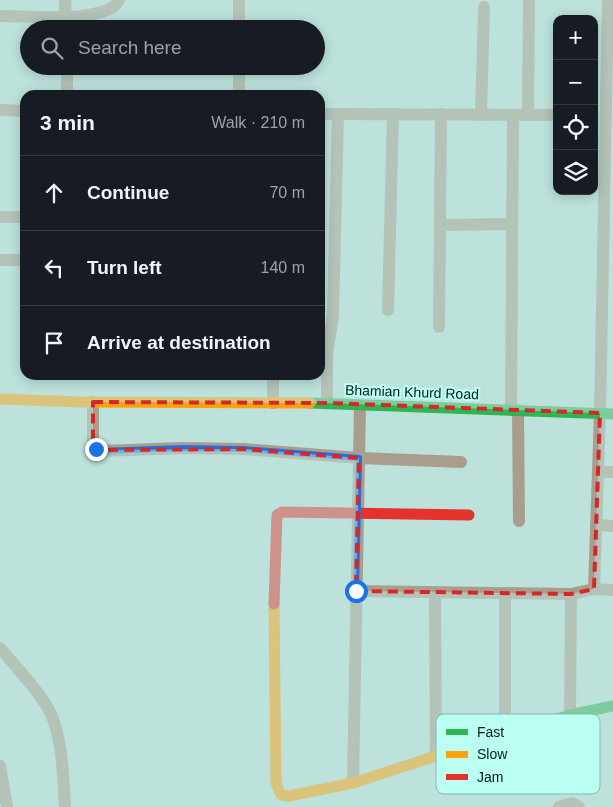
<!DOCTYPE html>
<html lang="en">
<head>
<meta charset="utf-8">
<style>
	body { margin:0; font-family:Arial,sans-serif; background:#20242c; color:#f1f3f6 }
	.controls { position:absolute; right:15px; top:15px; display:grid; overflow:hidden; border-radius:10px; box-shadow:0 2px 12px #0003 }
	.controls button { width:45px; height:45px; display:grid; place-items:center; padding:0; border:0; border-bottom:1px solid #363941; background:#171b24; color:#f1f3f6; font:25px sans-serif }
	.stop { position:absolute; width:15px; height:15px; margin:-11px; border:4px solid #1a73e8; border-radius:50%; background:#fff }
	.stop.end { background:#1a73e8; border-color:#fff; box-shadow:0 1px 5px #0008 }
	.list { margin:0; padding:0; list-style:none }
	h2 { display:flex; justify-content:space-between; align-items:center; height:65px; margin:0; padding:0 20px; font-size:21px }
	h2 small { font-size:16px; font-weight:400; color:#9ea1a6 }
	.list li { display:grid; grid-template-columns:32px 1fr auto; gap:15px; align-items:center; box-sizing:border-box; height:75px; padding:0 20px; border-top:1px solid #363941 }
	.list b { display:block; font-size:19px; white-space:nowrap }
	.list em { font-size:16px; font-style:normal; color:#9ea1a6 }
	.icon { flex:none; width:28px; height:28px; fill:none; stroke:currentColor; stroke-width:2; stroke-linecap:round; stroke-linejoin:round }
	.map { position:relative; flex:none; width:613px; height:807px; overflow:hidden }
	.search { position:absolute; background:#171b24; box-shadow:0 2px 12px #0003; left:20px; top:20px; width:305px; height:55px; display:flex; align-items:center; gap:12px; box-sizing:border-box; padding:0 18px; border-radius:28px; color:#9ea1a6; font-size:19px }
	.panel { position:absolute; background:#171b24; box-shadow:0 2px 12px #0003; left:20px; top:90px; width:305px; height:290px; border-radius:15px }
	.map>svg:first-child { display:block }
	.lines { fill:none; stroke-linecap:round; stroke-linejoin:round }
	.street { stroke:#a99e8e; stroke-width:12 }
	.fast { stroke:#30b455; stroke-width:11 }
	.slow { stroke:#ff9f0a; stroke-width:11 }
	.jam { stroke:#e5322d; stroke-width:11 }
	.route { stroke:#1a73e8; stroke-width:6 }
	.marked { fill:none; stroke:#d62828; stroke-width:4; stroke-dasharray:10 6; stroke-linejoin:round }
	.labels { text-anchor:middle; stroke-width:4.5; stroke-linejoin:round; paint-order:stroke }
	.street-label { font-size:14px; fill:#021d19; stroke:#bafff2 }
	.key { fill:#bafff2; stroke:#83bbb1; stroke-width:1 }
	.key-label { font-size:14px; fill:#021d19 }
</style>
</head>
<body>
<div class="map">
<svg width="613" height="807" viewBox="0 0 613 807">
	<rect width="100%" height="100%" fill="#bce2db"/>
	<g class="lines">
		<!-- street -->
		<g class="street">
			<polyline points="65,0 66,29"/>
			<polyline points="239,0 239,29"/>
			<path d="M0 16C29 16 86 22 111 8 115 7 117 3 119 0"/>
			<polyline points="67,66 67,95"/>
			<polyline points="239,66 239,95"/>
			<polyline points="0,110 25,111"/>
			<polyline points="320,114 557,115"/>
			<polyline points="481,115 484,7"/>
			<polyline points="528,115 529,0"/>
			<polyline points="0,217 25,217"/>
			<polyline points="440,225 512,224"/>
			<polyline points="0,260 25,260"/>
			<polyline points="388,310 393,114"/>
			<polyline points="439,327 441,114"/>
			<polyline points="93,402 93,443 96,449 102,451 182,448 244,449 359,458 461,462"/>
			<polyline points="273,403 273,375"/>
			<polyline points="327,403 327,355 333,315 338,114"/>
			<polyline points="511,410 513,115"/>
			<polyline points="518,410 519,521"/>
			<polyline points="598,472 613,472"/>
			<polyline points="596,525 613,526"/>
			<polyline points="594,589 600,413 608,0"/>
			<polyline points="356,591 571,594 594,589 613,590"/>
			<polyline points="435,593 436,757"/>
			<path d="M0 648C15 666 46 698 53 719 63 747 63 777 65 807"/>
			<polyline points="570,715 571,594"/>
			<polyline points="505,733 505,593"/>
			<polyline points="0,766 7,807"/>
			<polyline points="353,783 360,406"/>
			<polyline points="559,807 572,803 579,807"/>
		</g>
		<!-- fast -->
		<g class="fast">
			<polyline points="310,403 613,414"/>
			<polyline points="485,740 570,715 613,706"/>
		</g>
		<!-- slow -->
		<g class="slow">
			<polyline points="0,399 81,402 310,403"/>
			<polyline points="274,604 276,783 281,795 289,796 353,783 485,740"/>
		</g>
		<!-- jam -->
		<polyline class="jam" points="274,604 277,515 282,512 469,515"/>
	</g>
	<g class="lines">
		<!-- route -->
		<polyline class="route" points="96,449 102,451 182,448 244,449 359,458 356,591"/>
	</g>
	<!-- marked area -->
	<path d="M0 0H613V807H0ZM93 402 327 403 600 413 594 589 571 594 356 591 359 458 244 449 99 450 93 443Z" fill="#bce2db" fill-opacity=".55" fill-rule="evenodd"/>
	<path class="marked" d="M93 402 327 403 600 413 594 589 571 594 356 591 359 458 244 449 99 450 93 443Z"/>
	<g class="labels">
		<!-- street labels -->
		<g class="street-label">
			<text transform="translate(412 392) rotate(2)" y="5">Bhamian Khurd Road</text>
		</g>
	</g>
	<!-- legend -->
	<rect x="436" y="714" width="164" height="80" rx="8" class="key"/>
	<rect x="446" y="729" width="22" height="6" fill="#30b455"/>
	<rect x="446" y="751" width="22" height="7" fill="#ff9f0a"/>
	<rect x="446" y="774" width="22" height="6" fill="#e5322d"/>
	<g class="key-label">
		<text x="477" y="737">Fast</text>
		<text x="477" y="759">Slow</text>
		<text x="477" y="782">Jam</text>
	</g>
</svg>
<div class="controls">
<button>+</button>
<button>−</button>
<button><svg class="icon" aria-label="locate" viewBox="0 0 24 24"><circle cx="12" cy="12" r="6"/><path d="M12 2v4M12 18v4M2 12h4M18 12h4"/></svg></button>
<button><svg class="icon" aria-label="layers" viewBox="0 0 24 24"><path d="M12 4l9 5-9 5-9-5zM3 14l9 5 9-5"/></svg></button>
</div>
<div class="stop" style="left:356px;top:591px"></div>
<div class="stop end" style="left:96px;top:449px"></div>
<div class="search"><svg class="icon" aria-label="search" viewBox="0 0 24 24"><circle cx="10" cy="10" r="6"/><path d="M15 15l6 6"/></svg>Search here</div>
<section class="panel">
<h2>3 min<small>Walk · 210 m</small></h2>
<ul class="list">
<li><svg class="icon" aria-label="ahead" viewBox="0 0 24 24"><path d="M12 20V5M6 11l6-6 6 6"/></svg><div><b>Continue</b></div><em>70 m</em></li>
<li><svg class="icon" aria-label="left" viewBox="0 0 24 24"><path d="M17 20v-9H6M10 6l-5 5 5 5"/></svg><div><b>Turn left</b></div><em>140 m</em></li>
<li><svg class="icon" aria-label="arrive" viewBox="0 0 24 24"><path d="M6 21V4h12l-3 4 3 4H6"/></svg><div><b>Arrive at destination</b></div></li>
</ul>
</section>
</div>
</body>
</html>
